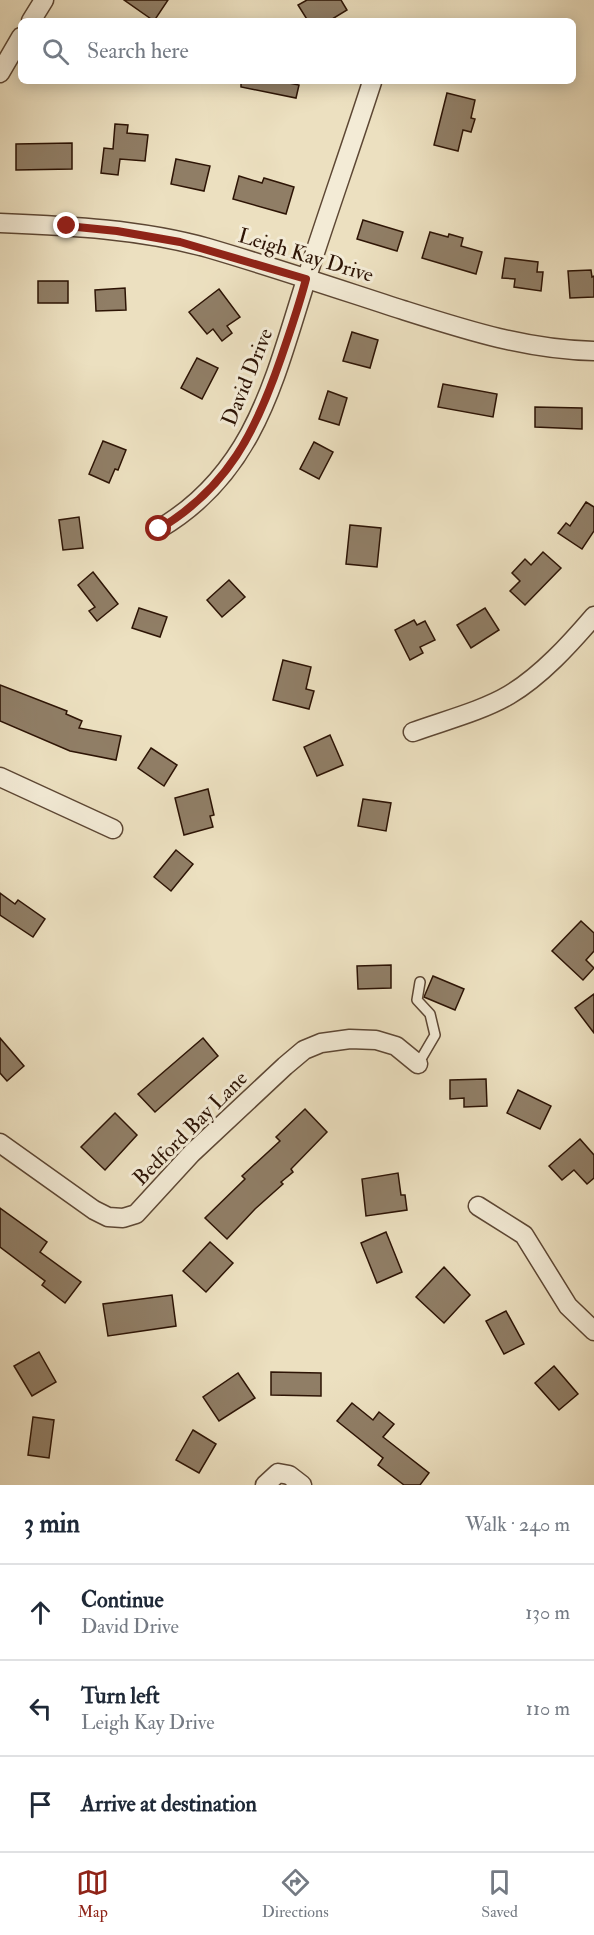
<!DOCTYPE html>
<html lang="en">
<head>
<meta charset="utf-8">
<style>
	body { margin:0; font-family:"IM FELL Double Pica",serif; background:#f6f6f7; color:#1f2937 }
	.stop { position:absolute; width:18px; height:18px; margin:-14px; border:4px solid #8f2418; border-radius:50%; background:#fff }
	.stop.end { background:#8f2418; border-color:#fff; box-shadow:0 2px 6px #0008 }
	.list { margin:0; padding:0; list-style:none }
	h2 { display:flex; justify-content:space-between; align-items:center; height:78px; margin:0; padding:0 24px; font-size:26px }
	h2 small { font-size:20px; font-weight:400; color:#747a83 }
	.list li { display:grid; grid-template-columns:39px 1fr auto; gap:18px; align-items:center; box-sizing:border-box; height:96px; padding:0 24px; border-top:2px solid #e0e1e3 }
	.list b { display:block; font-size:22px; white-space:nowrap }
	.list p { margin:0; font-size:20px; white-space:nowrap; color:#747a83 }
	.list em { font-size:20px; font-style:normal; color:#747a83 }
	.icon { flex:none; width:33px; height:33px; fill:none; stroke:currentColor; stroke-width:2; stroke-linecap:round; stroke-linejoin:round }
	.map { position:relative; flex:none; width:594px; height:1485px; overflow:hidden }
	.search { position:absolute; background:#fff; box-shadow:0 3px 15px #0003; left:18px; right:18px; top:18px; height:66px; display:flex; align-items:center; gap:15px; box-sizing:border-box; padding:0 21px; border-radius:9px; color:#747a83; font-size:22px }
	.sheet { height:366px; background:#fff }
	nav { display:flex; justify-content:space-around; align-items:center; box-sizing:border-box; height:84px; border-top:2px solid #e0e1e3; background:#fff; font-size:16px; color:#747a83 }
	nav a { display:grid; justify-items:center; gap:3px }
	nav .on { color:#8f2418 }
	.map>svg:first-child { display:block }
	.building { fill:#907e66; stroke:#2d1405; stroke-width:1.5 }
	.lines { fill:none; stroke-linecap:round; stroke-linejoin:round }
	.service-casing { stroke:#5d4734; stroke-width:12 }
	.minor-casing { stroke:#5d4734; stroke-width:21 }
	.service { stroke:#f3ebd6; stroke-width:9 }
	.minor { stroke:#f3ebd6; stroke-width:18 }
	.route { stroke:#8f2418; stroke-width:8 }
	.labels { text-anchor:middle; stroke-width:6; stroke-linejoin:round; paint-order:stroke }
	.street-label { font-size:21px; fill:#2d1405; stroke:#f3ebd6 }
</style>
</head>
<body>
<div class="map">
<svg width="594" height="1485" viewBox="0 0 594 1485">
	<rect width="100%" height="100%" fill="#ece0c0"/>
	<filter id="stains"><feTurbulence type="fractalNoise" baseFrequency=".00333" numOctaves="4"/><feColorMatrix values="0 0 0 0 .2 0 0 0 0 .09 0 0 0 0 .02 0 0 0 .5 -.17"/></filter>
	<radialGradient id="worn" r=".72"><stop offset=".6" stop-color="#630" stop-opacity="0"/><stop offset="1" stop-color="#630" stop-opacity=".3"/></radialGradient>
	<!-- building -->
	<g class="building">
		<polygon points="124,0 168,0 154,21"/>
		<polygon points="307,0 341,0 347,10 329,21 308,21 298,5"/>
		<polygon points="241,81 279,81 299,85 296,98 241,87"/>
		<polygon points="447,93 475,100 471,118 475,119 471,132 463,130 458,151 434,145"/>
		<polygon points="115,124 128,125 127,133 148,135 145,161 120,159 118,175 101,173 104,148 113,149"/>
		<polygon points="72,143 72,169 16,170 16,144"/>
		<polygon points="176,159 210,166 204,191 171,184"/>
		<polygon points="239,176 262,183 264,178 294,187 286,214 233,199"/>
		<polygon points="363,220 403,232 397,251 357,239"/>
		<polygon points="430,232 448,237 449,234 463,238 461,246 482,252 476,274 422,258"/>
		<polygon points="505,258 538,262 537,272 543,272 541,291 514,287 515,279 502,278"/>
		<polygon points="591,270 592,277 594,276 594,297 570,298 568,271"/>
		<rect x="38" y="281" width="30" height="22"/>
		<polygon points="125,288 126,310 96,311 95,290"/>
		<polygon points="219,289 240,317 227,326 232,333 222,341 213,329 207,334 189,312"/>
		<polygon points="352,332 378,340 370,368 343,361"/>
		<polygon points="197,358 218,368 202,399 181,388"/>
		<polygon points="443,384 497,394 493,417 438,407"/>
		<polygon points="328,391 347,398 339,425 319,419"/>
		<polygon points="535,407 582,408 582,429 535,427"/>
		<polygon points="103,441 126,450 118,470 115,469 109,483 89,474"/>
		<polygon points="314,442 333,452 319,479 300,469"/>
		<polygon points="586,502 594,507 594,531 582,549 558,533 566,523 570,526"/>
		<polygon points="79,517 83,548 63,550 59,520"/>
		<polygon points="350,525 381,528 377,567 346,564"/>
		<polygon points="543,552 561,568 525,605 510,591 520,581 512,573 525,559 531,565"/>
		<polygon points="93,572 118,604 97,621 89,611 95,607 78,585"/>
		<polygon points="229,580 245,597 222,617 207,600"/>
		<polygon points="139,608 167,617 160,637 132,628"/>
		<polygon points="485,608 499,630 471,648 457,625"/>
		<polygon points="414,620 417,625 425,621 435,640 420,647 423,653 410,660 395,630"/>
		<polygon points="283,660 311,667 306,689 314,691 309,709 273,700"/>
		<polygon points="0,685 67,711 66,714 82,721 79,728 121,736 116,760 70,751 0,721"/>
		<polygon points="330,735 343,765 317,776 304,747"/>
		<polygon points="151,748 177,765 164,786 138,768"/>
		<polygon points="208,789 214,815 210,816 213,827 184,835 175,798"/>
		<polygon points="363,799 391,803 386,831 358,826"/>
		<polygon points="176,850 193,864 171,891 154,877"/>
		<polygon points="0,893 15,904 18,900 45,919 33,937 0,915"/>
		<polygon points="581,921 594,933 594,951 586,960 594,968 583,980 552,951"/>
		<polygon points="391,965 391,988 358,989 357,966"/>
		<polygon points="433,976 464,989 455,1010 424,997"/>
		<polygon points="594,994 594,1033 575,1008"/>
		<polygon points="0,1038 24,1066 7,1081 0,1073"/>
		<polygon points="203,1038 218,1056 155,1112 138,1094"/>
		<polygon points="486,1079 487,1106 464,1107 464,1098 450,1099 450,1080"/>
		<polygon points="518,1090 551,1106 540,1129 507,1113"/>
		<polygon points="305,1109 327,1132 291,1169 293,1172 281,1182 283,1184 255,1209 227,1239 205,1218 245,1179 242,1176 280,1141 276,1137"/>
		<polygon points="115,1113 137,1135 105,1170 81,1147"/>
		<polygon points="580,1139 594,1155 594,1178 587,1184 574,1170 562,1180 549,1166"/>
		<polygon points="398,1173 401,1195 405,1195 407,1210 366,1216 362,1179"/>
		<polygon points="0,1208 47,1242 40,1252 81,1282 65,1303 42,1285 45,1281 0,1247"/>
		<polygon points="386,1232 402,1272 377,1283 361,1243"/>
		<polygon points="210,1242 233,1263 206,1292 183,1271"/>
		<polygon points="444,1267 470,1295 444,1323 416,1297"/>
		<polygon points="172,1295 176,1326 108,1336 103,1304"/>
		<polygon points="506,1311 524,1344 504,1354 486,1321"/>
		<polygon points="39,1352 56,1382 32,1396 14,1366"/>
		<polygon points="554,1366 578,1394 559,1410 535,1383"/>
		<polygon points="271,1372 321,1373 321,1396 271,1395"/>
		<polygon points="238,1373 255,1398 219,1421 203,1397"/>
		<polygon points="352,1403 373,1420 379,1412 394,1424 383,1437 429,1473 420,1485 404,1485 378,1465 383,1458 337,1421"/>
		<polygon points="33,1417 54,1420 49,1458 28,1455"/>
		<polygon points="193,1430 216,1444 199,1473 176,1460"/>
	</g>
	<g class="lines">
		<defs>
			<polyline id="service" points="418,1064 435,1035 430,1014 417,1000 420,982"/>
			<g id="minor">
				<polyline points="31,21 44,0"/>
				<polyline points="0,73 21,37"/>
				<path d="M0 223C70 226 140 229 208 248 273 267 338 289 403 310 466 330 528 350 594 351"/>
				<path d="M159 529C256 472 275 376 307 277 328 212 351 147 372 82"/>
				<path d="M413 732C443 721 482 711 509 695 541 676 570 644 594 616"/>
				<polyline points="0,777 113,829"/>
				<polyline points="0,1143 94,1210 108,1217 123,1218 136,1214 192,1153 285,1066 304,1050 321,1043 350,1039 376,1040 396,1046 418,1064"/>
				<polyline points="478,1206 524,1235 568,1306 594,1331"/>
				<polyline points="265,1485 278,1473 289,1475 302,1485"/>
			</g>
		</defs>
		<!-- service casing -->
		<use href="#service" class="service-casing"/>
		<!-- minor casing -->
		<use href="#minor" class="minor-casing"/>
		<!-- service -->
		<use href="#service" class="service"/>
		<!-- minor -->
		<use href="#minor" class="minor"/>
	</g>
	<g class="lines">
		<!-- route -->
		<path class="route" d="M67 226 117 231 180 242 306 279C299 306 290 332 281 358 256 431 228 488 159 529"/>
	</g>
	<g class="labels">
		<!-- street labels -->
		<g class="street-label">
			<text transform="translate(306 255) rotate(17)" y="7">Leigh Kay Drive</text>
			<text transform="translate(247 377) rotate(-68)" y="7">David Drive</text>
			<text transform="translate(190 1128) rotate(-45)" y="7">Bedford Bay Lane</text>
		</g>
	</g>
	<rect width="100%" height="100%" filter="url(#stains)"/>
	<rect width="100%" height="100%" fill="url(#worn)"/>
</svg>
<div class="stop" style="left:159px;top:529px"></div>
<div class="stop end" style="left:67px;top:226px"></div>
<div class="search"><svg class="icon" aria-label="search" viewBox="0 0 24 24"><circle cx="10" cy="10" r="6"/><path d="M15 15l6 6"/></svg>Search here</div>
</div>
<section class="sheet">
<h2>3 min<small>Walk · 240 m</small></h2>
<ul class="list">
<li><svg class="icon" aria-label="ahead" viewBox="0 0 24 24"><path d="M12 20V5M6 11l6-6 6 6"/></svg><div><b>Continue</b><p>David Drive</p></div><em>130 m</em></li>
<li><svg class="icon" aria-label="left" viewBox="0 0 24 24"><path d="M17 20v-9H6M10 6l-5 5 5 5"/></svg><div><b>Turn left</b><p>Leigh Kay Drive</p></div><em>110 m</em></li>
<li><svg class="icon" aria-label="arrive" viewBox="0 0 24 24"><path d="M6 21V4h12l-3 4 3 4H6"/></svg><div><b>Arrive at destination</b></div></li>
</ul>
</section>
<nav>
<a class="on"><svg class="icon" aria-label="map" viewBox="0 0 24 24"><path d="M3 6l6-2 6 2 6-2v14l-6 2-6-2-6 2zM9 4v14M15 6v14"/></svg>Map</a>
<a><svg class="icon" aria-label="directions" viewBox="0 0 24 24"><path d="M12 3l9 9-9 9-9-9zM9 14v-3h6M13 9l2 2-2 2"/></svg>Directions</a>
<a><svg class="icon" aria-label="saved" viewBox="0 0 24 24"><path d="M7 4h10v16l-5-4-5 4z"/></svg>Saved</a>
</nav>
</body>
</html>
